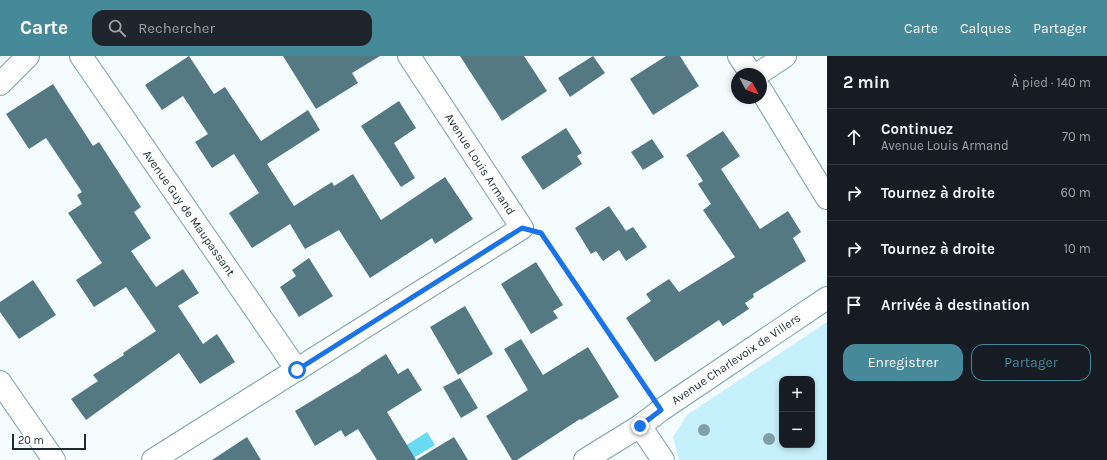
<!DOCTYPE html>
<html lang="fr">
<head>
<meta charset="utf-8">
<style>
	body { margin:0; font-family:Karla,sans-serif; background:#20242c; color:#f1f3f6 }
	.controls { position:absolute; right:12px; bottom:12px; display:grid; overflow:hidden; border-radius:8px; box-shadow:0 2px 6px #0003 }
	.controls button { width:36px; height:36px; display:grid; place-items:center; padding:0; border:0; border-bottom:1px solid #363941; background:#171b24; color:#f1f3f6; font:20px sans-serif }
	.compass { position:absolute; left:731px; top:12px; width:36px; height:36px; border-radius:50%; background:#171b24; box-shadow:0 2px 6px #0003; rotate:131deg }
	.scale { position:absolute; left:12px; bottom:10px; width:74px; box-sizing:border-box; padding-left:4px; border:2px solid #1b2b2f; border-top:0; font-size:11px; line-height:14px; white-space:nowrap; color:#1b2b2f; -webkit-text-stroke:3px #fff; paint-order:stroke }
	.stop { position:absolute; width:12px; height:12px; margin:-9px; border:3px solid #1a73e8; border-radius:50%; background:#fff }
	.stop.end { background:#1a73e8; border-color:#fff; box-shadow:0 1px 4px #0008 }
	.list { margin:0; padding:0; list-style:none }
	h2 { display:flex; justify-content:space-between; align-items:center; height:52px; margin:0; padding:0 16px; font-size:17px }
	h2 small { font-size:13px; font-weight:400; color:#9ea1a6 }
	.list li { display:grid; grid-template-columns:26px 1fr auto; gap:12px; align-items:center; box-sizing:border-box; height:56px; padding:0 16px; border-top:1px solid #363941 }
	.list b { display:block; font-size:15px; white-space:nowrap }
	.list p { margin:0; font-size:13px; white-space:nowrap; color:#9ea1a6 }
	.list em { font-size:13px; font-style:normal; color:#9ea1a6 }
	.actions { display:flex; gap:8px; padding:12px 16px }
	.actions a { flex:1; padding:9px 0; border:1px solid #468999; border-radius:12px; text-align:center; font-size:14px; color:#468999 }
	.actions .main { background:#468999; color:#fff }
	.icon { flex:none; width:22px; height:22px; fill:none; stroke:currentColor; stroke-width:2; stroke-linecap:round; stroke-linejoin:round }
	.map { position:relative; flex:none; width:827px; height:404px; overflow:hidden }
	header { display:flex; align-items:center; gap:24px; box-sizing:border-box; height:56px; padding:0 20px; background:#468999; color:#fff }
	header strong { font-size:19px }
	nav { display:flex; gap:22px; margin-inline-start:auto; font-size:14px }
	.search { width:280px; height:36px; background:#20242c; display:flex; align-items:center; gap:10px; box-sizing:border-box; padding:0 14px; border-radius:12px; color:#9ea1a6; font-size:15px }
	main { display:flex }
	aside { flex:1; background:#171b24 }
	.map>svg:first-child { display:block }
	.green { fill:#c6f0fb; fill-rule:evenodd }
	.water { fill:#68daf4 }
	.building { fill:#547982 }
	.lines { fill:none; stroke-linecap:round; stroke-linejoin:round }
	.street-casing { stroke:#799fa9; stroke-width:24 }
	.path { stroke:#a8b3b6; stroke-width:2.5; stroke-dasharray:2 2; stroke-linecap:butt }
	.street { stroke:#fff; stroke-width:22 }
	.tree { fill:#80a0a7 }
	.route { stroke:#1a73e8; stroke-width:5 }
	.labels { text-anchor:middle; stroke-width:3.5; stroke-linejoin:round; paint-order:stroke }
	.street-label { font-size:12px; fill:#1b2b2f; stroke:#fff }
</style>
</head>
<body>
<header>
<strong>Carte</strong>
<div class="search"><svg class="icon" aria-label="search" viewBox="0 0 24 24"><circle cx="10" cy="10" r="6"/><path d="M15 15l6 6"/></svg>Rechercher</div>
<nav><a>Carte</a><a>Calques</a><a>Partager</a></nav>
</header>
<main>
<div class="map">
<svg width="827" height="404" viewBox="0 0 827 404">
	<rect width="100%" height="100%" fill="#f4fcfe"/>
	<!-- green -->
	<path class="green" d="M827 266V404H679L673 381 687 359ZM782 323H812V389H782Z"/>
	<!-- water -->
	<polygon class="water" points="427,376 435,389 410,404 402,392"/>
	<!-- building -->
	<g class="building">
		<polygon points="189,0 214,38 225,31 261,85 308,54 320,74 267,108 294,150 332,126 334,130 353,118 381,164 445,121 473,163 435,188 432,182 370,222 339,174 305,193 290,168 252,192 229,157 259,137 234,98 212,112 195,86 208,78 183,40 162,54 145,29"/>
		<polygon points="283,0 380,0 352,17 358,27 316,53"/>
		<polygon points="460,0 524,0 547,35 502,65"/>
		<polygon points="593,0 605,17 570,41 558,22"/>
		<polygon points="666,0 680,0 699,30 653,59 630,23"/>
		<polygon points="53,28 93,90 99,86 141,151 134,156 151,182 131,195 156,231 183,213 199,237 178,250 203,288 217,278 235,306 200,328 179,297 86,364 71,343 98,325 93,319 124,299 123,297 156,275 126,231 94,251 76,224 102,207 68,157 82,148 77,139 82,136 46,82 29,93 6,58"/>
		<polygon points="399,45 416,72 394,87 415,122 401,131 361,70"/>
		<polygon points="566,72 582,97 577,100 582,108 543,134 521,101"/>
		<polygon points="723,75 740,100 721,113 760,173 788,155 801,176 793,182 806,205 753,238 754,241 745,247 749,253 723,270 719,264 655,306 626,262 651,245 646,238 669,223 679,236 735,201 703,154 711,148 698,128 703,125 686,99"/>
		<polygon points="652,83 664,101 643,114 631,96"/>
		<polygon points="609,150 626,175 633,171 647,191 626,205 619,194 603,205 596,195 591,198 575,172"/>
		<polygon points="309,202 333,240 299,261 280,231 296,220 292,214"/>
		<polygon points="536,206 563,249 553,255 558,262 531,278 501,228"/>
		<polygon points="33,224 56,259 19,283 0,256 0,246"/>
		<polygon points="465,250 493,298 458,319 430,271"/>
		<polygon points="521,283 543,319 588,291 619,341 581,364 580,363 517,404 512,404 486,360 528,334 504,293"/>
		<polygon points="386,298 398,318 408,312 422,334 387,356 416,404 454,381 468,404 377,404 358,373 345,381 341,374 315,390 295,355 361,315 361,314"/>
		<polygon points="460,322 478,352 461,362 443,331"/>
		<polygon points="247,381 261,404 212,404"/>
	</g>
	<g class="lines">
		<defs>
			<g id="street">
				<polyline points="81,0 297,314"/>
				<polyline points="739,0 751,18"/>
				<polyline points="758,18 785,0"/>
				<polyline points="0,28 28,0"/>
				<polyline points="761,34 827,142"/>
				<polyline points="0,326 54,404"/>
				<polyline points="640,370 663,404"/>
				<polyline points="153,404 522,172 409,0"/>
				<polyline points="585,404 640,370 661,354 827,242"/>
			</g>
		</defs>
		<!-- street casing -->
		<use href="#street" class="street-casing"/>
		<!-- path -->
		<polyline class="path" points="543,180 648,335"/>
		<!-- street -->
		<use href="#street" class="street"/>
	</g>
	<!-- trees -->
	<g class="tree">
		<circle cx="704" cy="374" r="6"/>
		<circle cx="769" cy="383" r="6"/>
	</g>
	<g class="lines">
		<!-- route -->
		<polyline class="route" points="297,314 522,172 541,177 661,354 640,370"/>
	</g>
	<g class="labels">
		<!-- street labels -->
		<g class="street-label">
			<text transform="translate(480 108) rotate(57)" y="4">Avenue Louis Armand</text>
			<text transform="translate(189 157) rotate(55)" y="4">Avenue Guy de Maupassant</text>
			<text transform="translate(736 303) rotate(-34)" y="4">Avenue Charlevoix de Villers</text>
		</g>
	</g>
</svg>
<div class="controls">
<button>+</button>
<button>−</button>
</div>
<svg class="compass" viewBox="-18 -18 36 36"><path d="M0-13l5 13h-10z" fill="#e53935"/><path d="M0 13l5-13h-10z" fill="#9ea1a6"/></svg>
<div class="scale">20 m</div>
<div class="stop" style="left:297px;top:314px"></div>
<div class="stop end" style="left:640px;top:370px"></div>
</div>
<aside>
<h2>2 min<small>À pied · 140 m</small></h2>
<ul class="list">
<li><svg class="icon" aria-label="ahead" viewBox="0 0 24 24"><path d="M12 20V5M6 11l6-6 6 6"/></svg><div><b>Continuez</b><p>Avenue Louis Armand</p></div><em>70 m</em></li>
<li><svg class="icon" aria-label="right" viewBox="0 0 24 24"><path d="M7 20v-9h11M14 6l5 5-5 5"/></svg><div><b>Tournez à droite</b></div><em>60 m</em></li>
<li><svg class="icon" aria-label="right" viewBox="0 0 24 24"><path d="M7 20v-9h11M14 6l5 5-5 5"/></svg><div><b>Tournez à droite</b></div><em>10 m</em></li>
<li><svg class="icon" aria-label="arrive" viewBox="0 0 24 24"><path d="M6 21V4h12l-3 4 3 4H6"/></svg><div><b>Arrivée à destination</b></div></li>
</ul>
<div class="actions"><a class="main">Enregistrer</a><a>Partager</a></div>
</aside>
</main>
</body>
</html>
